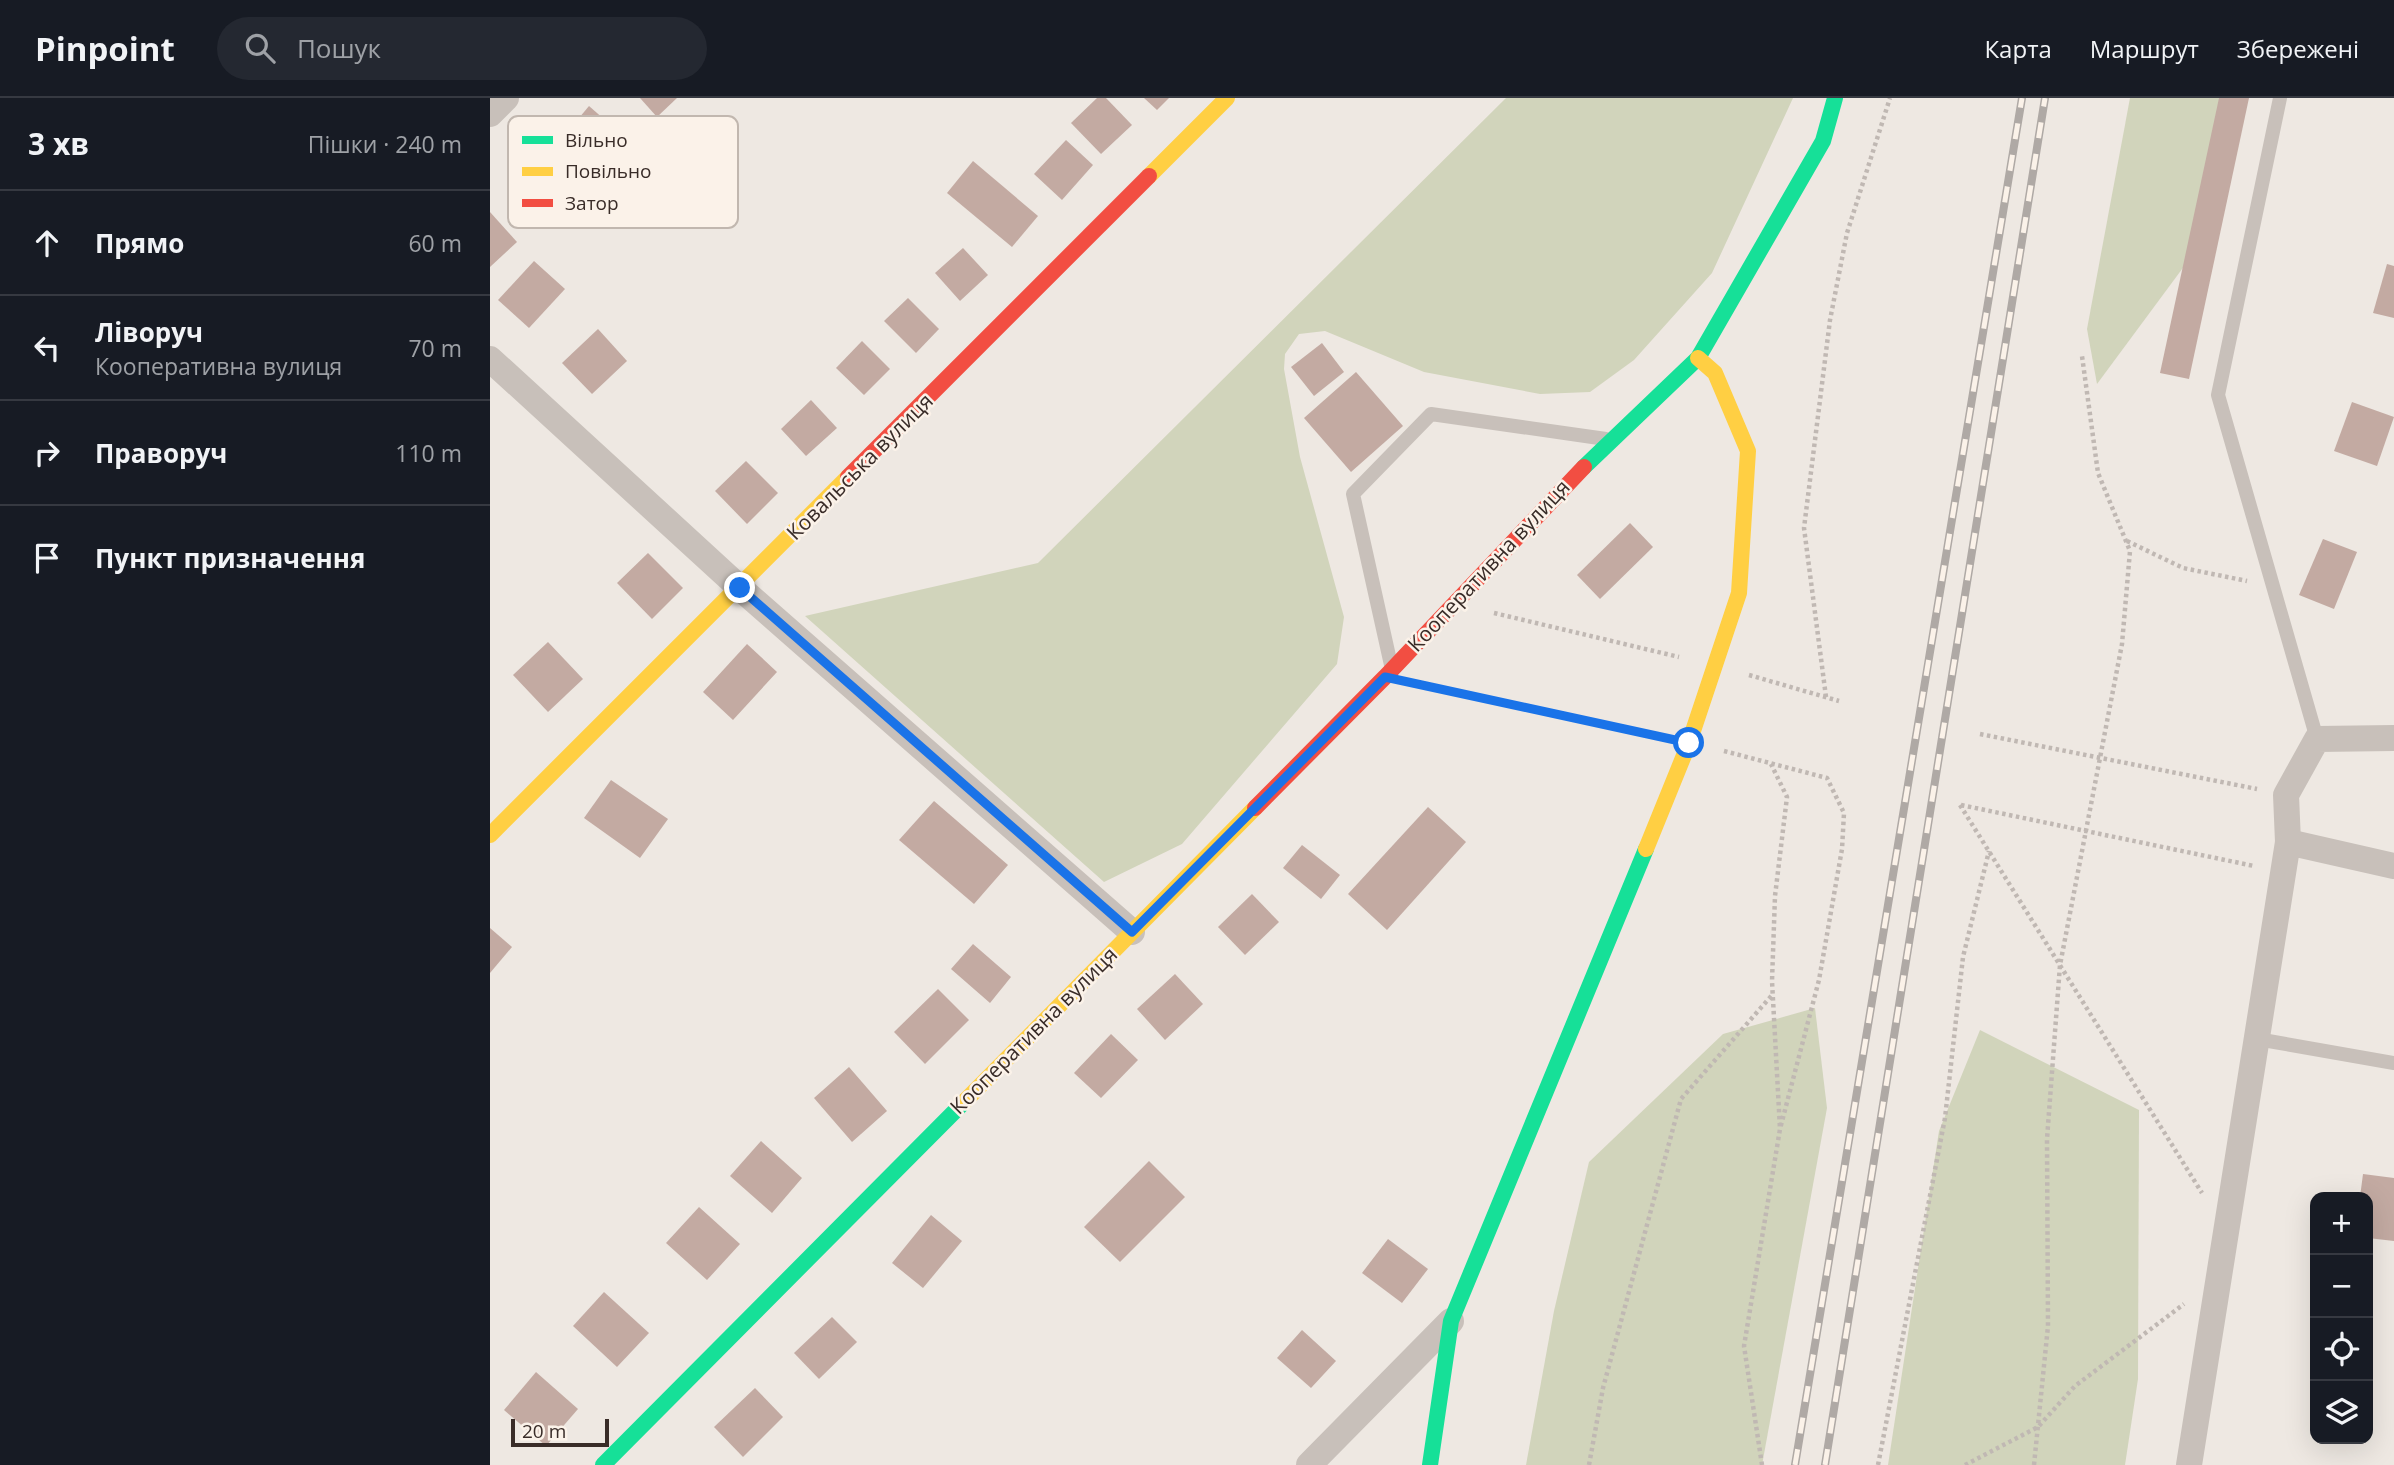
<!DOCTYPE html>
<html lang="uk">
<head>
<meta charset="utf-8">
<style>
	body { margin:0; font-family:"Open Sans",sans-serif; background:#242831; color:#f1f3f6 }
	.controls { position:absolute; right:21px; bottom:21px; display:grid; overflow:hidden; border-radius:14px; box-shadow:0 7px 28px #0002 }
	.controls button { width:63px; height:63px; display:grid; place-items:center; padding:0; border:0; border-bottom:2px solid #363941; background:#171b24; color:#f1f3f6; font:35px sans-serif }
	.scale { position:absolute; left:21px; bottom:18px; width:98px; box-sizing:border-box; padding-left:7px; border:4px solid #392c28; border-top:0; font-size:19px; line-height:24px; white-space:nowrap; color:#392c28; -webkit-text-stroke:5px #fbf2e9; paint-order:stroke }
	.stop { position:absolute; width:21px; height:21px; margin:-16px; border:5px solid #1a73e8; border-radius:50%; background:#fff }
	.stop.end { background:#1a73e8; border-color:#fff; box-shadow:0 2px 7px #0008 }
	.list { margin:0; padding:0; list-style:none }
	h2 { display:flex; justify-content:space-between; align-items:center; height:91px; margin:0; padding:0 28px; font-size:30px }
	h2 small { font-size:23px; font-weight:400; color:#9ea1a6 }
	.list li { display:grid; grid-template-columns:46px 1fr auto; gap:21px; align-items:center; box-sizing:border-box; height:105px; padding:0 28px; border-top:2px solid #363941 }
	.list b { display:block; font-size:26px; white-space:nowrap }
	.list p { margin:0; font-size:23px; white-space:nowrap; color:#9ea1a6 }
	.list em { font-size:23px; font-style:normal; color:#9ea1a6 }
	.icon { flex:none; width:38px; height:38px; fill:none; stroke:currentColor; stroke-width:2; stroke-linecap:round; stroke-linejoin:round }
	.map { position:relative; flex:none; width:1904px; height:1367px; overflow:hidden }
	header { display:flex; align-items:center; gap:42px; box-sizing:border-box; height:98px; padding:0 35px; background:#171b24; border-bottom:2px solid #363941 }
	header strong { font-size:33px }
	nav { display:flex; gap:38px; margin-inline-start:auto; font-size:24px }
	.search { width:490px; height:63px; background:#242831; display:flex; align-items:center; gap:18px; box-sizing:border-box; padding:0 24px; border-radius:38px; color:#9ea1a6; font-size:26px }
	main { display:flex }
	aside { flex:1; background:#171b24 }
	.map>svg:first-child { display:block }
	.green { fill:#d1d4bb }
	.building { fill:#c3aaa2 }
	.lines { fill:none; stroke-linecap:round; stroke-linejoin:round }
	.path { stroke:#c0b8b3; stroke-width:4.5; stroke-dasharray:3.5 3.5; stroke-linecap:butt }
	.lane { stroke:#c8c0ba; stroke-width:14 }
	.street { stroke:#c8c0ba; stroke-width:26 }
	.fast { stroke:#16e098; stroke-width:16 }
	.slow { stroke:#ffcf43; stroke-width:16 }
	.jam { stroke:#f24e42; stroke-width:16 }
	.rail-casing { stroke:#afa9a5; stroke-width:8 }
	.rail { stroke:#fbf2e9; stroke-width:5; stroke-dasharray:16; stroke-linecap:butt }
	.route { stroke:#1a73e8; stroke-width:9 }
	.labels { text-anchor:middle; stroke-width:5; stroke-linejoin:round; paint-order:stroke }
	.street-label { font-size:21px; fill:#392c28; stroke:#fbf2e9 }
	.key { fill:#fbf2e9; stroke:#c1b7af; stroke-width:2 }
	.key-label { font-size:19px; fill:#392c28 }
</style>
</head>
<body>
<header>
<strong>Pinpoint</strong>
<div class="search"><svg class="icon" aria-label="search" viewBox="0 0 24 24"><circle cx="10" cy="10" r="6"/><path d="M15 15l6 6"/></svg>Пошук</div>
<nav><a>Карта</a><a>Маршрут</a><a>Збережені</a></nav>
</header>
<main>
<aside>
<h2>3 хв<small>Пішки · 240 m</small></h2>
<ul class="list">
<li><svg class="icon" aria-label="ahead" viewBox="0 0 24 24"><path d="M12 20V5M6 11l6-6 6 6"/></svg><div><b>Прямо</b></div><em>60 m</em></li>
<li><svg class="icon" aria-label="left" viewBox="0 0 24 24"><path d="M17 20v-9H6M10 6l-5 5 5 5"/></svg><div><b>Ліворуч</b><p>Кооперативна вулиця</p></div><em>70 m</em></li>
<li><svg class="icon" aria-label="right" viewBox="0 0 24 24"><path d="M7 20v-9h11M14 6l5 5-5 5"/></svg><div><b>Праворуч</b></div><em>110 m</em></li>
<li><svg class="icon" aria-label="arrive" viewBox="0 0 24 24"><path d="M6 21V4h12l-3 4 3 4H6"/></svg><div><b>Пункт призначення</b></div></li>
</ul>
</aside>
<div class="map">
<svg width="1904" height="1367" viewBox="0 0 1904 1367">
	<rect width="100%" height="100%" fill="#eee8e2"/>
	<!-- green -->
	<g class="green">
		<polygon points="1016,0 1303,0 1222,175 1144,262 1100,294 1050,296 934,274 835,233 809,236 795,256 794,271 810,359 854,519 847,566 692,746 614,784 315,518 548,465"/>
		<polygon points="1640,0 1731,0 1698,163 1607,286 1597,231"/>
		<polygon points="1325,910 1337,1010 1272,1367 1036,1367 1064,1213 1099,1064 1233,936"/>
		<polygon points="1490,932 1649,1012 1648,1281 1635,1367 1398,1367 1449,1033"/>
	</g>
	<!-- building -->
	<g class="building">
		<polygon points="150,0 187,0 167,19"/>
		<polygon points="607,0 616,0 642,27 611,56 581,25"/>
		<polygon points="654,0 679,0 667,12"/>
		<polygon points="1729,0 1759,0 1699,281 1670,275"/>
		<polygon points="99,8 131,36 106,65 74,38"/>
		<polygon points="576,42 603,67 572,102 544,76"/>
		<polygon points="483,63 548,118 522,149 457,95"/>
		<polygon points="0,114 27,144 0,169"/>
		<polygon points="473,150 498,177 470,203 445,175"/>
		<polygon points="44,163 75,191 39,230 8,202"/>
		<polygon points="1897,166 1904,168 1904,220 1883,215"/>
		<polygon points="418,200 449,231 426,255 394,223"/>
		<polygon points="108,231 137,263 102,296 72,265"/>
		<polygon points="372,243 400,271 374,297 346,270"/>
		<polygon points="832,245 854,274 824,298 801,269"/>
		<polygon points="866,274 913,328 861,374 814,320"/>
		<polygon points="321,302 347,330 316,358 291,331"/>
		<polygon points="1862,304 1904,319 1887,368 1844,353"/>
		<polygon points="256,363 288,395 257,426 225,393"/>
		<polygon points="1140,425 1163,449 1110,501 1087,477"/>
		<polygon points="1833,441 1867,454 1844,511 1809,497"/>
		<polygon points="158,455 193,490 162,521 127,485"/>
		<polygon points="58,544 93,581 58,614 23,577"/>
		<polygon points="257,546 287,574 243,622 213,594"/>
		<polygon points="121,682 178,721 150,760 94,720"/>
		<polygon points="444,703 518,767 484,806 409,742"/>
		<polygon points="938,709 976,744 897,832 858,796"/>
		<polygon points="812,747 850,777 831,801 793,770"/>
		<polygon points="762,796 789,824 755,857 728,829"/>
		<polygon points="0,830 22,849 0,875"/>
		<polygon points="483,846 521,879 500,905 461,871"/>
		<polygon points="685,876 713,906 675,942 647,911"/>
		<polygon points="448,891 479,922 435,966 404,934"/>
		<polygon points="621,936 648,962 611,1000 584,975"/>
		<polygon points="359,969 397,1013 362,1044 324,1000"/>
		<polygon points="271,1043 312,1080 282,1115 240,1078"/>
		<polygon points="659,1063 695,1099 630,1164 594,1129"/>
		<polygon points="1873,1076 1904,1080 1904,1143 1878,1140 1878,1099 1870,1099"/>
		<polygon points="209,1109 250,1146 217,1182 176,1145"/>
		<polygon points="441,1117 472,1143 433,1190 402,1165"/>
		<polygon points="898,1141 938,1171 912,1205 872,1175"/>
		<polygon points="114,1194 159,1235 127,1269 83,1228"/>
		<polygon points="342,1219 367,1244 329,1281 304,1255"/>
		<polygon points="812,1232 846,1263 821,1290 787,1260"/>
		<polygon points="46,1274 88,1311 56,1348 14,1312"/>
		<polygon points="265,1290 293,1319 253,1359 224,1329"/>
	</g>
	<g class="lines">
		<!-- path -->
		<g class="path">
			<polyline points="1637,443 1693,470 1757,483"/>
			<polyline points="1004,515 1189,559"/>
			<polyline points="1259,577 1349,603"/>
			<polyline points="937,588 1164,637"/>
			<polyline points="1336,599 1314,430 1340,222 1357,135 1400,0"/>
			<polyline points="1490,636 1767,691"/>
			<polyline points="1234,653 1337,680 1354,715 1352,751 1329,882 1290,1031"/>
			<polyline points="1470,707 1712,1095"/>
			<polyline points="1471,707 1764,768"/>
			<polyline points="1099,1367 1113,1290 1191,1001 1283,896"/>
			<polyline points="1272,1367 1254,1248 1290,1031 1282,883 1285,798 1297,699 1281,666"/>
			<polyline points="1388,1367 1455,1020 1473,859 1499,753"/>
			<polyline points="1475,1367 1548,1329 1585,1288 1694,1206"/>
			<polyline points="1544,1367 1558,1228 1557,1041 1570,867 1632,546 1640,453 1608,375 1592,258"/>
		</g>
		<!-- lane -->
		<g class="lane">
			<polyline points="1790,0 1728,297 1827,641"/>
			<polyline points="901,567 863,396 941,316 1116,341"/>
			<polyline points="1767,941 1904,965"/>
		</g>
		<!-- street -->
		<g class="street">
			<polyline points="0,16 16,0"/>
			<polyline points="0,261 250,490 642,834"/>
			<polyline points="1798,744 1796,697 1827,641 1904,640"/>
			<polyline points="819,1367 961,1223"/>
			<polyline points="1699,1367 1798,744 1904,768"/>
		</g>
		<!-- fast -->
		<g class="fast">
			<polyline points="1094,369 1208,260 1333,43 1345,0"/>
			<polyline points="113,1367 474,1004"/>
			<polyline points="940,1367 961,1223 1156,751"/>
		</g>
		<!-- slow -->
		<g class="slow">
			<polyline points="659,78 737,0"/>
			<polyline points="0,737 358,379"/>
			<polyline points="1156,751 1199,645 1249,495 1258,353 1225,275 1208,260"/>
			<polyline points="474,1004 765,710"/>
		</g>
		<!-- jam -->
		<g class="jam">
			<polyline points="358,379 659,78"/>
			<polyline points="765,710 895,579 1094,369"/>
		</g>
		<defs>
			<g id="rail">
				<polyline points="1305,1367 1532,0"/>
				<polyline points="1335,1367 1555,0"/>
			</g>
		</defs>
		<!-- rail casing -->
		<use href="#rail" class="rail-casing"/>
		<!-- rail -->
		<use href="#rail" class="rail"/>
	</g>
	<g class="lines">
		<!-- route -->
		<polyline class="route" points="250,490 642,834 895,579 1199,645"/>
	</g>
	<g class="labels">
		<!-- street labels -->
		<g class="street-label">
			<text transform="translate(370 369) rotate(-45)" y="7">Ковальська вулиця</text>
			<text transform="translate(999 468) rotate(-47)" y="7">Кооперативна вулиця</text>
			<text transform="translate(544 933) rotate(-45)" y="7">Кооперативна вулиця</text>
		</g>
	</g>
	<!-- legend -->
	<rect x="18" y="18" width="230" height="112" rx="10" class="key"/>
	<rect x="32" y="38" width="31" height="8" fill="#16e098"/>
	<rect x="32" y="69" width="31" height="9" fill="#ffcf43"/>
	<rect x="32" y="101" width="31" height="8" fill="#f24e42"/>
	<g class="key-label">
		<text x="75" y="49">Вільно</text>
		<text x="75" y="80">Повільно</text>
		<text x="75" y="112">Затор</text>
	</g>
</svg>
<div class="controls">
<button>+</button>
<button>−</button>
<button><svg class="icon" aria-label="locate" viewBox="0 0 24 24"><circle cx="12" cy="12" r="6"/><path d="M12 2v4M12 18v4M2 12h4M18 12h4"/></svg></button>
<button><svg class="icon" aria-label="layers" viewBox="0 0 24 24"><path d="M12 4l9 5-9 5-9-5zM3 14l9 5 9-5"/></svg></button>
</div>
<div class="scale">20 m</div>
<div class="stop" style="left:1199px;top:645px"></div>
<div class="stop end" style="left:250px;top:490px"></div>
</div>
</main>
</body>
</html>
